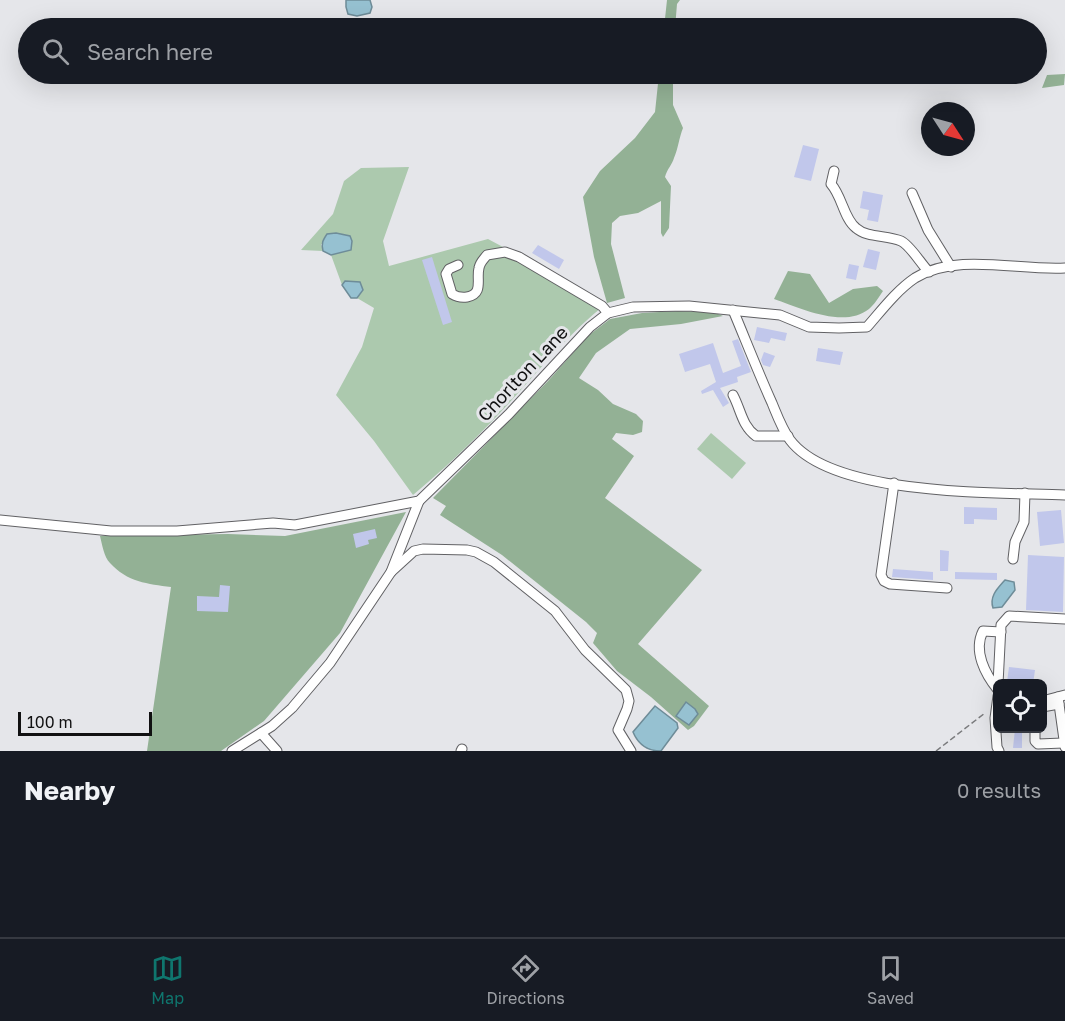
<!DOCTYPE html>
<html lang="en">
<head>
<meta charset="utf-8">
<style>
	body { margin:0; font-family:"Golos Text",sans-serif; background:#242831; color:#f1f3f6 }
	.controls { position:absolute; right:18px; bottom:18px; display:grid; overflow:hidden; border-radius:9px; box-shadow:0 6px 24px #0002 }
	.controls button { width:54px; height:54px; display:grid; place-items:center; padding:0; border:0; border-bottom:2px solid #363941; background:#171b24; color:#f1f3f6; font:30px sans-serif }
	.compass { position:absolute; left:921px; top:102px; width:54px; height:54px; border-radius:50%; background:#171b24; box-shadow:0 6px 24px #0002; rotate:126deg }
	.scale { position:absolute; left:18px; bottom:15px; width:134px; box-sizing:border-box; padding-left:6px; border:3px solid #111112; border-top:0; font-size:16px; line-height:21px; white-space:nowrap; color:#111112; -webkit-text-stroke:4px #e5e6ea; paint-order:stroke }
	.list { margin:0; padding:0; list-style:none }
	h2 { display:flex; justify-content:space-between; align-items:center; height:78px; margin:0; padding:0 24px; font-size:26px }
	h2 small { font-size:20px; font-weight:400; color:#9ea1a6 }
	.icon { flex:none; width:33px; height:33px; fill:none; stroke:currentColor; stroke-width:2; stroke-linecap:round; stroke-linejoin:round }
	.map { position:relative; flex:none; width:1065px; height:751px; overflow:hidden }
	.search { position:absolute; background:#171b24; box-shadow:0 6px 24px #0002; left:18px; right:18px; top:18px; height:66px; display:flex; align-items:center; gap:15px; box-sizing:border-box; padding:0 21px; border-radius:33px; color:#9ea1a6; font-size:22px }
	.sheet { height:186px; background:#171b24 }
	nav { display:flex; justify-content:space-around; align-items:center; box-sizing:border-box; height:84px; border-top:2px solid #363941; background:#171b24; font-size:16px; color:#9ea1a6 }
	nav a { display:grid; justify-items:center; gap:3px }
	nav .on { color:#0f766e }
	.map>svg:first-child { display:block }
	.green { fill:#acc9ae }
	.forest { fill:#93b195 }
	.water { fill:#96c1d1; stroke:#6e8c98; stroke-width:1.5 }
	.building { fill:#c1c7eb }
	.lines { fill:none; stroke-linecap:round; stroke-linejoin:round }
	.minor-casing { stroke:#616164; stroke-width:11 }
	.path { stroke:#7a7b7d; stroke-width:1.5; stroke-dasharray:6 3; stroke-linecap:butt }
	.minor { stroke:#fff; stroke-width:9 }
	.labels { text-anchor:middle; stroke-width:6; stroke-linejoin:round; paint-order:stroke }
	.street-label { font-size:18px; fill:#111112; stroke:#e5e6ea }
</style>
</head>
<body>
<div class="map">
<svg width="1065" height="751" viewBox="0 0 1065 751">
	<rect width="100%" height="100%" fill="#e5e6ea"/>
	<!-- green -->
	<g class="green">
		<path d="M409 167 383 241 389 266 488 239 607 303C566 335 533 378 497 416 470 444 443 470 413 495L374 441 336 395 362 347 374 308 357 298 363 290 345 281 342 285 331 255 351 250 321 244 323 251 301 250 333 214 344 181 361 168Z"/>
		<polygon points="711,433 746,463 732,479 697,449"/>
	</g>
	<!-- forest -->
	<g class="forest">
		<polygon points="667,0 680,0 677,4 675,28 664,28"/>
		<path d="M659 74H673V105L683 128C679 138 678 149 674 158 672 165 667 169 665 177L671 186 669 228 663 237 661 233V201L638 213 620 216 612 223 611 244 625 298 607 303 594 257 583 197 600 171 635 138 655 112Z"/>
		<polygon points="1065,74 1064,85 1042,88 1047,75"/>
		<path d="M788 271 810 274 829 303 853 289 877 286 883 291C879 297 874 305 869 309 844 329 800 308 774 299Z"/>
		<polygon points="678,311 713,312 723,316 681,324 630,329 596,353 579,378 598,390 613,404 636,414 643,421 642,432 633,435 616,433 612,439 634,456 605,498 702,570 638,644 709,706 694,726 688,730 651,697 617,671 593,643 597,633 586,622 502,555 440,515 446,506 433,498 548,381 589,335 610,319 642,313"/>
		<path d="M406 512 340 633 264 721 221 751H147L171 587C148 584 127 582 110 563 104 557 102 544 100 536L228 534 285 536Z"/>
	</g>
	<!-- water -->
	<g class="water">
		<polygon points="346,0 370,0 372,7 370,13 357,16 348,14 346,7"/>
		<path d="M336 233 350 236 352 241 351 250 331 255 323 251C321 243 323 240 327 234Z"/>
		<polygon points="345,281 360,282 363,290 357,298 351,298 342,285"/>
		<path d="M1005 580 1014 582 1015 590 1002 607 993 608C989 596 998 588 1005 580Z"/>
		<polygon points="686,702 695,709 698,714 689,725 676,716"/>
		<path d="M655 706 677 723 678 728 661 751C647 751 638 744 633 732Z"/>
	</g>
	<!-- building -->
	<g class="building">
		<polygon points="803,145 819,149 811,181 794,177"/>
		<polygon points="863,191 883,195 878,222 867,220 869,210 860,208"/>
		<polygon points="538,245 564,260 559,269 532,253"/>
		<polygon points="868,249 880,252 876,270 863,267"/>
		<polygon points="432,257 452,322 443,325 422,260"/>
		<polygon points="849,264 859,266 856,280 846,278"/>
		<polygon points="757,327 787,333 785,341 771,338 769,343 754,340"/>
		<polygon points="738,339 751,372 737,377 738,382 720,388 729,403 723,407 713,390 702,394 701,391 716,382 710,364 685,372 679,354 713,343 723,373 741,366 732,341"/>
		<polygon points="818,348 843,352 840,365 816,361"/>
		<polygon points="764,352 775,356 770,367 763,365 761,360"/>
		<polygon points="964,507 997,508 997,520 974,519 974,524 964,524"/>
		<polygon points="1061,510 1064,543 1040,546 1037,512"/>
		<polygon points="375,529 377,538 368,540 369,544 356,548 353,534"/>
		<polygon points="940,550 949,551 948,571 940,571"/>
		<polygon points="1028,555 1064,557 1063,612 1026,610"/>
		<polygon points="893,569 933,572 933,580 892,577"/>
		<polygon points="955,572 997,573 997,580 955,579"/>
		<polygon points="220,585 230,586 228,612 197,611 197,596 219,597"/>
		<polygon points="1009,667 1035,670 1033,684 1007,682"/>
		<polygon points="1015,729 1022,729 1022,748 1013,748"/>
	</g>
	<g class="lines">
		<defs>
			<g id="minor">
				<path d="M834 171 831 184C842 196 844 219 856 228 867 238 887 235 901 241 910 245 921 264 929 272"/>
				<polyline points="912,193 928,230 951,267"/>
				<path d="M458 265 449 269 446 274 452 294C457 297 461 298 467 297 484 294 476 279 479 268 480 262 484 259 487 255L505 252 519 257 602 306 608 313"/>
				<path d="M733 310C746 341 758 372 772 403 777 415 782 429 790 440 833 497 997 492 1065 495"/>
				<path d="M733 395C741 410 742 426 756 436H788"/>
				<polyline points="894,483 881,575 884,581 890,584 947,588"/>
				<path d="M0 520 111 531H177L273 523 295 525 419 501 509 414 590 327 608 313 633 307 689 306 780 315 809 327 839 328 867 327C881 311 897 290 915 278 957 252 1019 271 1065 268"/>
				<polyline points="1013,559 1015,542 1024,522 1025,493"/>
				<polyline points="391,572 414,551 423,549 467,550 476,552 494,562 555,611 585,650 626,690 629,701 627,709 618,730 631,751"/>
				<polyline points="998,684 1001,625 1009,616 1065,619"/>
				<path d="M998 690C985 674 973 651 983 631L1001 632"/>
				<polyline points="998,696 995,718 997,747 999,751"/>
				<polyline points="1058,697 1065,747"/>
				<polyline points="1042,701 1065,695"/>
				<polyline points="1042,707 1059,704"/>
				<polyline points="1035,728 1035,741 1038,744 1063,743"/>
				<polyline points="261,733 277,751"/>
				<polyline points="232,751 272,726 292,708 330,663 391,572 419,501"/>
				<polyline points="461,751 462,749"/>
			</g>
		</defs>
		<!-- minor casing -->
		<use href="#minor" class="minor-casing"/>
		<!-- path -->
		<polyline class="path" points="936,751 985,713"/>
		<!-- minor -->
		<use href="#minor" class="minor"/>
	</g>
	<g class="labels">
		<!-- street labels -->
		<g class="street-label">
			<text transform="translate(523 374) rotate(-47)" y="6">Chorlton Lane</text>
		</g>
	</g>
</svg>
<div class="controls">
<button><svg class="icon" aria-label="locate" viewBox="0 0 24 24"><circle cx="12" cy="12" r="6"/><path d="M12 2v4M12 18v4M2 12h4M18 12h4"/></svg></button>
</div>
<svg class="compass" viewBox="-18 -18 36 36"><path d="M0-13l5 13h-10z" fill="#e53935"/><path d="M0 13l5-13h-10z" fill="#9ea1a6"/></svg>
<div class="scale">100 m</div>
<div class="search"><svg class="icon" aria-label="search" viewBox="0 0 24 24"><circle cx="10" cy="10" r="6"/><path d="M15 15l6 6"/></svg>Search here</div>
</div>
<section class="sheet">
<h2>Nearby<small>0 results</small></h2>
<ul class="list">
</ul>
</section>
<nav>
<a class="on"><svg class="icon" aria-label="map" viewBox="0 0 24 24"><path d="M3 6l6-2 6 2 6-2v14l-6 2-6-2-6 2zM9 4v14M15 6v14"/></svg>Map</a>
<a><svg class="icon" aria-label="directions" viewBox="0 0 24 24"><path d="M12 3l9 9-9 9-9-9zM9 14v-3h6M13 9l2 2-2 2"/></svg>Directions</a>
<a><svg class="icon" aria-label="saved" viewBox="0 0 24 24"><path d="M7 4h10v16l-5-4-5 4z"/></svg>Saved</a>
</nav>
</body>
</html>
